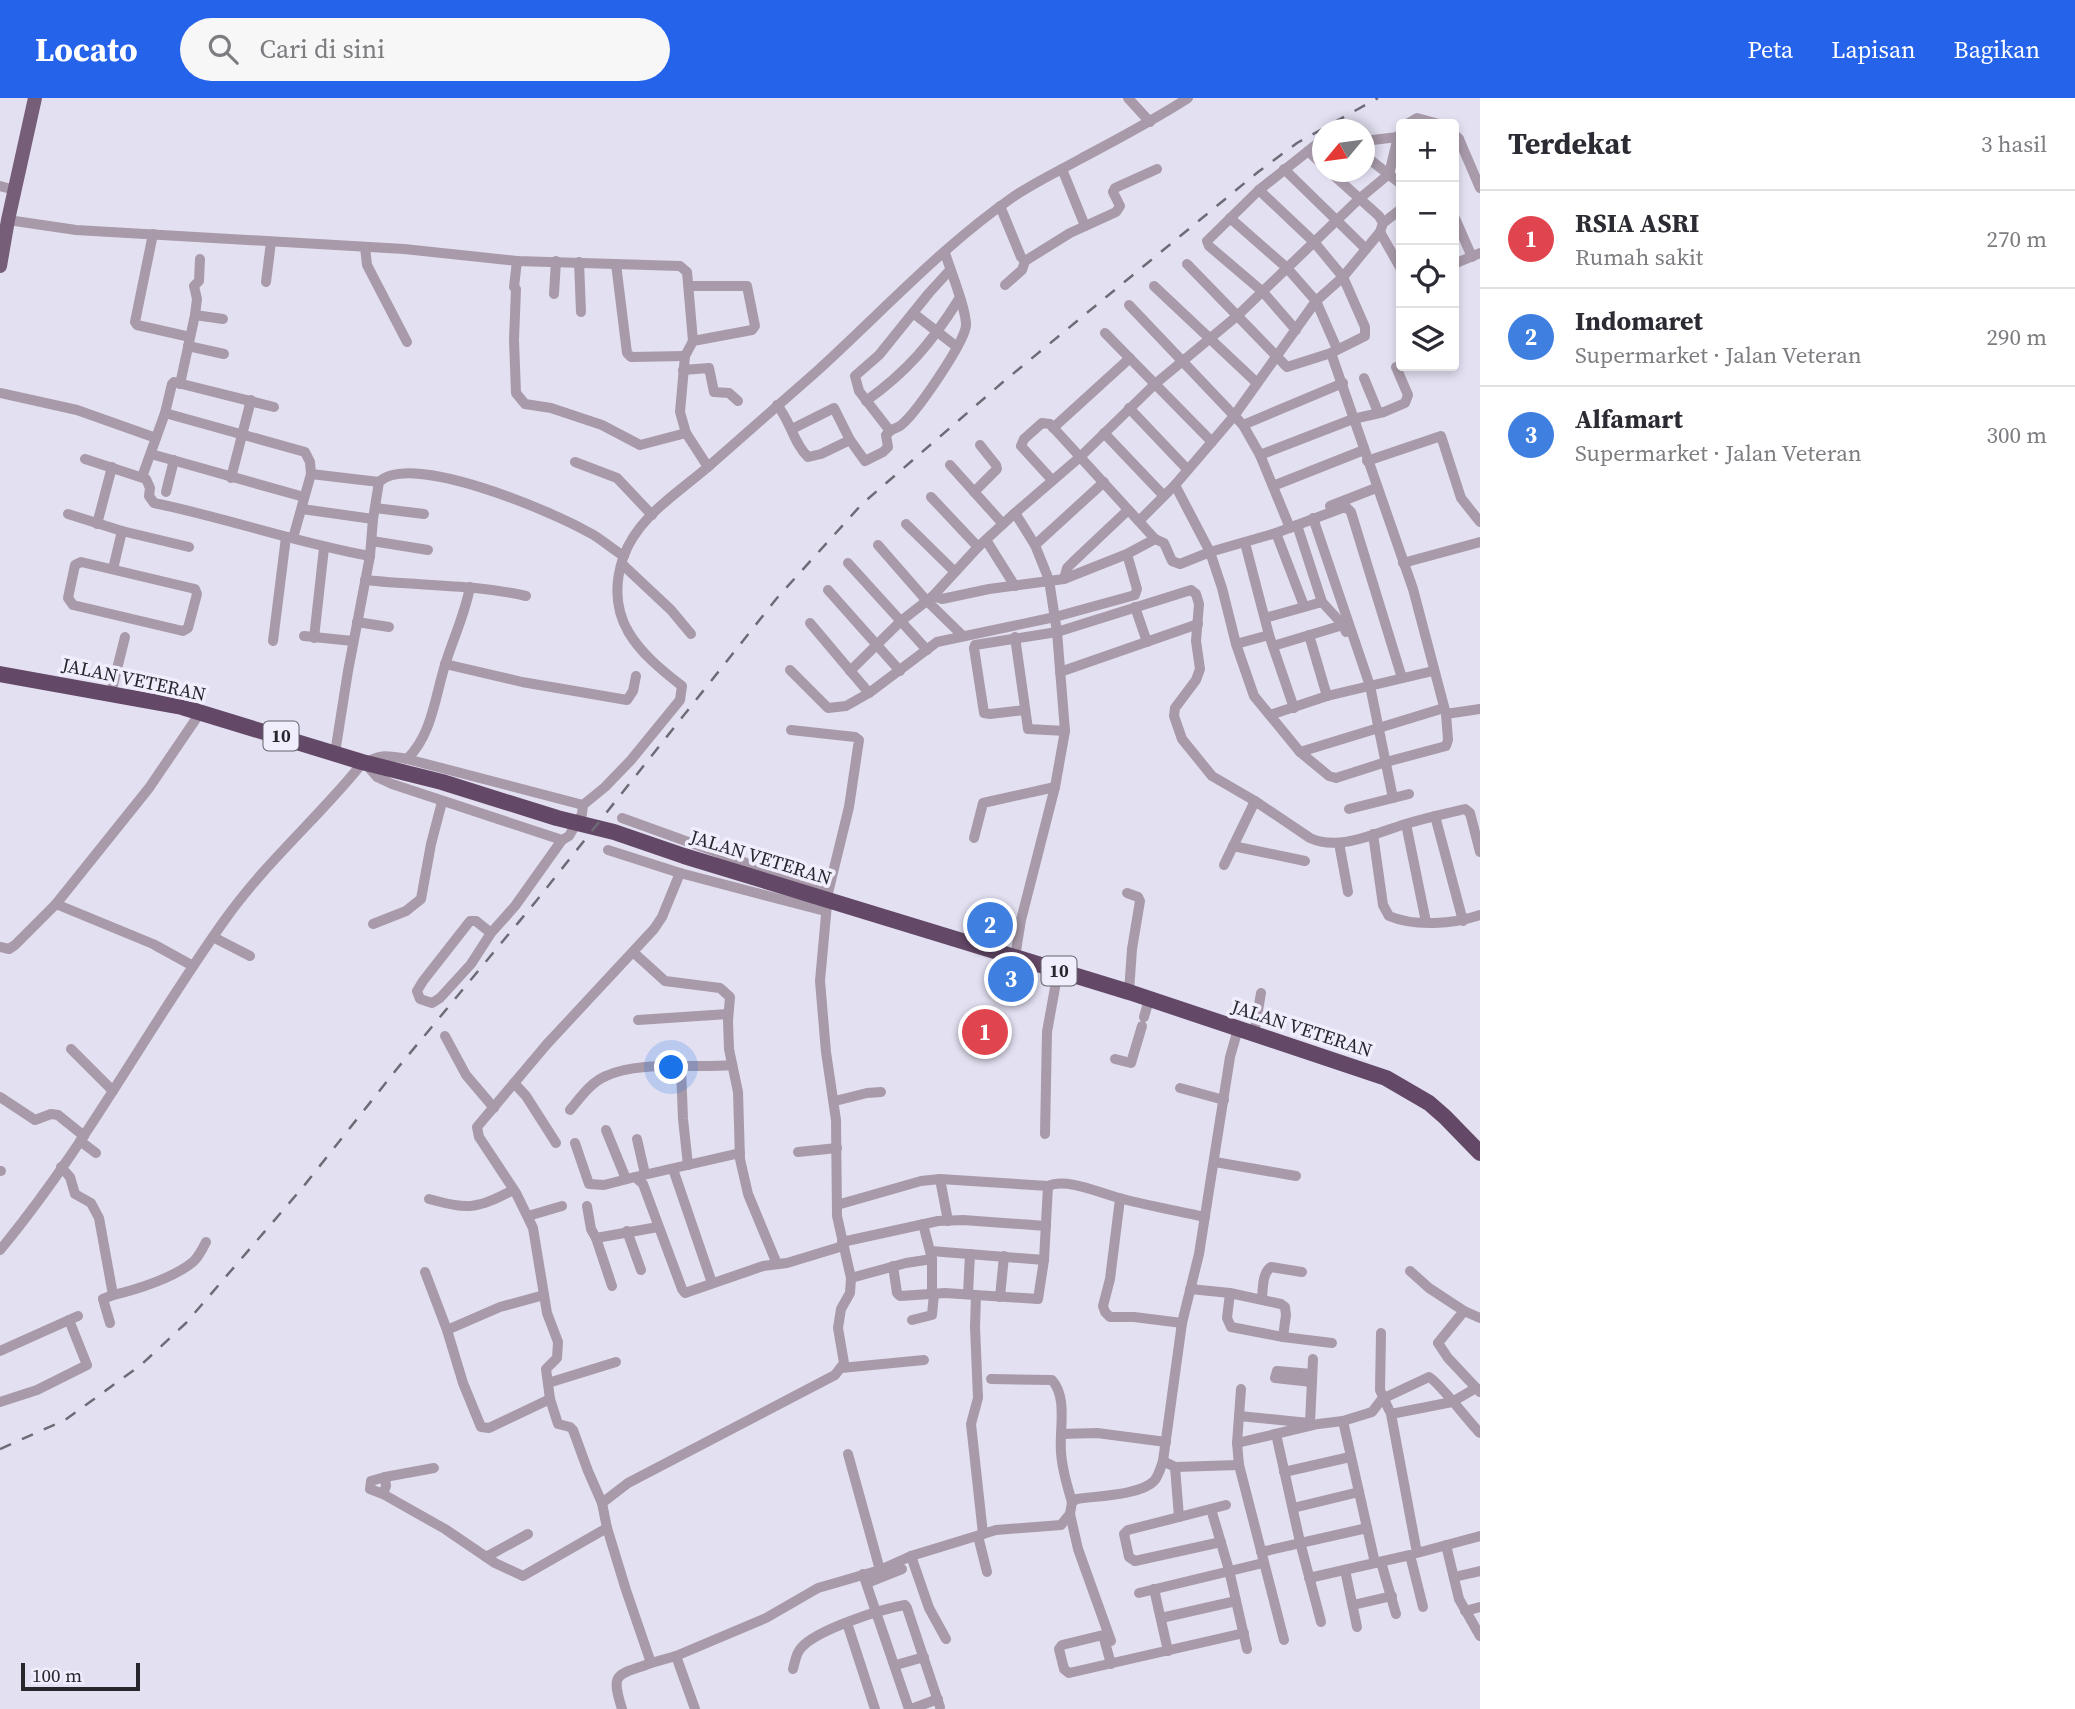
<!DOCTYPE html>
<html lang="id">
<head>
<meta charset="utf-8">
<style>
	body { margin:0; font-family:"Source Serif 4",serif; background:#f7f7f7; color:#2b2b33 }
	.controls { position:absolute; right:21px; top:21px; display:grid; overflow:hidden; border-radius:7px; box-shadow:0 4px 10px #0003 }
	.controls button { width:63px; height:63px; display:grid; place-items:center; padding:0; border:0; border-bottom:2px solid #e1e1e2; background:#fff; color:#2b2b33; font:35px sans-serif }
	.compass { position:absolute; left:1312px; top:21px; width:63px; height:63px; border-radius:50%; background:#fff; box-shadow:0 4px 10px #0003; rotate:241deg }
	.scale { position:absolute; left:21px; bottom:18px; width:119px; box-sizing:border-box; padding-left:7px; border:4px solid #27262d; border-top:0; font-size:19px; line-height:24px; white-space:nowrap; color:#27262d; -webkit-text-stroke:5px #f0edfc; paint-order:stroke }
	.you { position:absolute; left:672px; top:970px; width:24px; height:24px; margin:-18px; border:5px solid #fff; border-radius:50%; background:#1a73e8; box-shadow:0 0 0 10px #1a73e833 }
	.badge { display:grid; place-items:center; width:46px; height:46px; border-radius:50%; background:#2563eb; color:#fff; font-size:23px; font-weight:700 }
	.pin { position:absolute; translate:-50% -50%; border:4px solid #fff; box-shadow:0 2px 7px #0006 }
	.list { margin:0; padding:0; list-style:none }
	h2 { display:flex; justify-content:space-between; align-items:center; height:91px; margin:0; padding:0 28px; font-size:30px }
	h2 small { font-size:23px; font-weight:400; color:#7c7c81 }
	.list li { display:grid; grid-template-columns:46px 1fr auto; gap:21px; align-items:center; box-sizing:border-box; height:98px; padding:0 28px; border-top:2px solid #e1e1e2 }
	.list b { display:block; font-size:26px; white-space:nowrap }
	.list p { margin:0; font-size:23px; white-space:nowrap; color:#7c7c81 }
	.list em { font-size:23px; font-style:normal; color:#7c7c81 }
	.icon { flex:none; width:38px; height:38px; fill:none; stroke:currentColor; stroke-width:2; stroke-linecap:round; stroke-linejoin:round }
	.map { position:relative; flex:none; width:1480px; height:1611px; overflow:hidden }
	header { display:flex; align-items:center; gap:42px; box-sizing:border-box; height:98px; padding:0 35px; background:#2563eb; color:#fff }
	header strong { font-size:33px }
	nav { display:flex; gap:38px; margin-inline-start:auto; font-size:24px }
	.search { width:490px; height:63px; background:#f7f7f7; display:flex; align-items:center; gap:18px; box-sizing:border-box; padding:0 24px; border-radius:38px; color:#7c7c81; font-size:26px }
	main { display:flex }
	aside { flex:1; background:#fff }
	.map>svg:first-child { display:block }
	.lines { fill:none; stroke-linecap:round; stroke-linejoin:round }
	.minor { stroke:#a89aa9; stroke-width:10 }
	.major { stroke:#765d78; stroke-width:14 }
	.highway { stroke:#644867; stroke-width:16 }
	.rail { stroke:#6d6b76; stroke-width:2.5; stroke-dasharray:12 12; stroke-linecap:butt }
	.labels { text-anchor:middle; stroke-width:7; stroke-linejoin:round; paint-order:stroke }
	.shield { fill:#f0edfc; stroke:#63626b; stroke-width:2 }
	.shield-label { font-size:18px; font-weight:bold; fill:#27262d }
	.street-label { font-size:19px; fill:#27262d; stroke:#f0edfc }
</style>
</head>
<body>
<header>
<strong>Locato</strong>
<div class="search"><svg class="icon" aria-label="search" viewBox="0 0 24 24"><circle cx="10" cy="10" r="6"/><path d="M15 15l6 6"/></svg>Cari di sini</div>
<nav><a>Peta</a><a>Lapisan</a><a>Bagikan</a></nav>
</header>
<main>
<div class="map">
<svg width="1480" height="1611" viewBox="0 0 1480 1611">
	<rect width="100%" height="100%" fill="#e3e0f2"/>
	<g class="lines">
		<!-- minor -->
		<g class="minor">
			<polyline points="1128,0 1150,24"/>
			<polyline points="1407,26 1417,20 1439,26"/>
			<polyline points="1454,36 1459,41 1454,51"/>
			<polyline points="1459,41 1480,90"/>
			<polyline points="1364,43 1398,39"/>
			<polyline points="1308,53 1322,66"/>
			<polyline points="1364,57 1401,86"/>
			<polyline points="1062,71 1085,128"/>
			<polyline points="1284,71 1366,151"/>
			<polyline points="0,88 15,92"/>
			<polyline points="1000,108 1021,159 1025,163 1070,135 1116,114 1120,108 1113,94 1115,90 1157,71"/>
			<polyline points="1454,118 1472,159"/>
			<polyline points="1230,120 1287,170 1316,203 1337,251"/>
			<polyline points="8,122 76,132 404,151 517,163 680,168 687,174 693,243"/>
			<polyline points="1383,125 1401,111"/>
			<polyline points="1380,134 1401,171"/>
			<polyline points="153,136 135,224 137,227 190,239"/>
			<polyline points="365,149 367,167 407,244"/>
			<polyline points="517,163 514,189 516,191 514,242 516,295 525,306 551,310 602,327 640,347 686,335"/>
			<polyline points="579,164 581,214"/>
			<polyline points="616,166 627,255 631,259 685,258"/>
			<polyline points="1187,166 1287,269 1331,255 1365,238 1365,229 1343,179 1314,144 1259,92"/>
			<polyline points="1454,166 1480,155"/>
			<polyline points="266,184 271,144"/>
			<polyline points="1005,187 1022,172 1025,163"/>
			<polyline points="689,188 747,188 755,228 752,232 693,243 685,258 680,314 686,335 708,369"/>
			<polyline points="1154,188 1257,285"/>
			<polyline points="554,196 556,163"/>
			<polyline points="1129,207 1243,327 1260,357 1290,430"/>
			<polyline points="913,215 957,249"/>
			<polyline points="195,217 197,201 194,188 199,183 200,161"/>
			<polyline points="1296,232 1263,194 1209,148 1207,143 1259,92 1322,42"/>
			<polyline points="1105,235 1212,344"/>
			<polyline points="188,248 224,256"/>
			<polyline points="683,272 709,270 714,294 729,295 738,303"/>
			<polyline points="1364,280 1378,314"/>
			<polyline points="180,286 195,217 223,221"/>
			<polyline points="0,295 77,312 156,340"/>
			<path d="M866 303C908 273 932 244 959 201"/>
			<path d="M777 307C790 322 794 346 808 359L821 356 850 342"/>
			<polyline points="1129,310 1187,371"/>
			<polyline points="165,315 305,354 310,364 311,376 293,440"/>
			<polyline points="1243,327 1343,285"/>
			<polyline points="1053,330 1130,260"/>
			<polyline points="792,331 834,310 850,342 865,363 883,354 888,349 886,337 890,333"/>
			<path d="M890 333C891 332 898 329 900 328 915 317 963 247 966 228 967 213 950 171 945 155"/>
			<polyline points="890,333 859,293 855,278 879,257 929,195 950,172"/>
			<polyline points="1104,335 1163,397"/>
			<polyline points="151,356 304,399"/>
			<polyline points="1260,357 1353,321 1384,314 1405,305 1408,297 1396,269"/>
			<path d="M85 361 146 381 150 390 149 398 154 405C227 420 297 445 370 458"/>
			<polyline points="1367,363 1441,338 1461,400 1480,424"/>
			<polyline points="575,364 617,380 652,417"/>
			<polyline points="950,367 1003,426"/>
			<polyline points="311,376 379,384"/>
			<polyline points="142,379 165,315 172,286 174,284 274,309"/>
			<polyline points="231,380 251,302"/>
			<polyline points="1052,382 1021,348 1024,341 1042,325 1050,326 1155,441 1164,445 1172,463 1180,466 1210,454 1276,435 1342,410 1347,410 1351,414 1402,580"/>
			<polyline points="1175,387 1210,454 1222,490 1236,546 1254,598 1300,654 1329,678 1336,680 1386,664 1446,648 1448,642 1446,616 1413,491 1331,255"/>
			<polyline points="1273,388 1364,352"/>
			<polyline points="166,394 174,362"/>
			<polyline points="974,394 997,371 996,367 980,347"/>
			<polyline points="931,399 978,449"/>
			<polyline points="1330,408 1376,390"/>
			<polyline points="375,410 424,416"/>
			<polyline points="302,411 373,421"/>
			<polyline points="1015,415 1035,447 1049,482 1057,534 1065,633 1055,689 1021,822 1015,859"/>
			<polyline points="68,416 122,433 189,449"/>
			<polyline points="1313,420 1370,588 1393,700"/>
			<polyline points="1139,423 1175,387 1234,318 1316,203 1343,179 1380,134 1383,125 1379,118 1330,74"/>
			<polyline points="97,426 112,369"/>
			<polyline points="906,426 955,474"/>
			<polyline points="1297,427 1322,504 1343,527 1346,534"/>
			<polyline points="1276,435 1304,508"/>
			<polyline points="986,442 1015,488"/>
			<polyline points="372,443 428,452"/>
			<polyline points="1245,445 1269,537 1294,610"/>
			<polyline points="878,447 926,502 963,538"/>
			<polyline points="1035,447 1104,384"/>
			<polygon points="81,464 195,491 197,496 188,530 183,533 73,507 68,500 75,467"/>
			<polyline points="848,465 927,552"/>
			<polyline points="1403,465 1480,444"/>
			<polyline points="622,466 671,512 691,536"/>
			<polyline points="113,471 122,433"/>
			<polyline points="1064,481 1067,470 1073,464 1128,412"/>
			<path d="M365 482C420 488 473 486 526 498"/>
			<polyline points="828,492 900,573"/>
			<polyline points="933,498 942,501 989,491 1064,481 1127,456 1155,441"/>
			<polyline points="1135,509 1147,544"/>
			<polyline points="1265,520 1322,504"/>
			<polyline points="357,524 389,529"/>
			<polyline points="1309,537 1327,598"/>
			<polyline points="304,538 353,543"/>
			<polyline points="1015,539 1028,631 1065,633"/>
			<polyline points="314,540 324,450"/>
			<polyline points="273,543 286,439"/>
			<polyline points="1236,546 1269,537"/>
			<polyline points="1273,548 1343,527"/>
			<polyline points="445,566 522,584 627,602 633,593 636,578"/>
			<polyline points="790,572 828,610 846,608 869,595 810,525"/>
			<polyline points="850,573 901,523 933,498 978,449 1015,415 1080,359 1155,286 1237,218 1359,101 1389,76 1398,39 1401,34"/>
			<polyline points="1060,574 1198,526"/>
			<polyline points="111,595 125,539"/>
			<polyline points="869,595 937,544 1055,519 1135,497 1137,491 1127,456"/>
			<path d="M1025 612 990 616 984 615 974 550 975 547 1057 534 1191 492 1196 496 1199 506 1196 543 1200 571 1196 582 1175 610 1174 618 1182 641 1212 678 1255 703 1310 740C1340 754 1377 734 1406 726 1425 720 1445 716 1465 711L1470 715 1480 754"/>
			<polyline points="1446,616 1480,611"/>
			<polyline points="1270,617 1327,598 1433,573"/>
			<polyline points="1300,654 1444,610"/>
			<path d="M335 655 348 573 370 458 373 421 379 384C411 353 553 414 588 434 601 440 611 451 624 458"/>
			<path d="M407 661C432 637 435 599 445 567 453 541 465 516 470 489"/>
			<path d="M365 665 377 679 392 686 562 742 569 738 582 716 583 707 605 689 631 662 680 602 682 588C638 554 603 521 623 460 637 419 678 395 709 368 744 337 780 306 816 274 880 216 941 149 1013 99 1035 84 1059 73 1082 60 1118 41 1154 22 1188 0"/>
			<polyline points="1349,711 1409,696"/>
			<polyline points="1435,718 1463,823"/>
			<polyline points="622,720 827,794"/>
			<polyline points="1406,726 1426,824"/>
			<path d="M1373 736 1383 807 1389 818C1415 829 1454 826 1480 817"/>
			<polyline points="974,740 983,705 1055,689"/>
			<polyline points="1339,745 1348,794"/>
			<polyline points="1233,748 1305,763"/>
			<polyline points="608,752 680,775 825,813"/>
			<polyline points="1224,767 1255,703"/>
			<polyline points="1127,795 1138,799 1140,803 1132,851 1129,894"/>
			<polyline points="56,806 149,690 200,615"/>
			<polyline points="373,826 406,813 421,801 431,746 442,704"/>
			<polyline points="491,835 476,823 470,823 423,883 417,893 420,901 432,905 440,900 471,866 491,835 515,808 562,742"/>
			<polyline points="213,839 250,858"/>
			<polyline points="0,849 9,851 15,847 56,806 153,846 193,868"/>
			<polyline points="633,854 665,883 720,890 730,899 728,923 729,951 738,994 740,1061 748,1096 777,1166"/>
			<polyline points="1144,919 1149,902"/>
			<polyline points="638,922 728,916"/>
			<polyline points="1254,936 1261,895"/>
			<polyline points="445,938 466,977 494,1010"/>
			<polyline points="71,951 113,993"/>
			<polyline points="1115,961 1131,965 1142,928"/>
			<polyline points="681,970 683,1021 688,1067"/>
			<polyline points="514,985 526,998 556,1045"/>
			<polyline points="1180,990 1224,1002"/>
			<polyline points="0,999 35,1022 51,1016 58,1017 84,1038"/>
			<polyline points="835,1003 867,995 881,994"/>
			<path d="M570 1012C580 1000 591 984 606 978 640 962 694 971 732 967"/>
			<polyline points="606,1032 626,1081"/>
			<polyline points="1045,1036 1047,934 1058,873"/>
			<polyline points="637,1041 645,1076"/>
			<polyline points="80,1043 96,1055"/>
			<polyline points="575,1045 589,1086 604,1087 635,1079 643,1086 682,1191 685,1195 763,1168 787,1165 843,1148"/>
			<polyline points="798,1054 837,1050"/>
			<polyline points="1215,1064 1296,1078"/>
			<polyline points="61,1069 70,1079 75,1096 91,1105 99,1120 113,1197 103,1201 110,1225"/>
			<polyline points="673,1071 712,1185"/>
			<polyline points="0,1073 1,1073"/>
			<polyline points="635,1079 740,1055"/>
			<polyline points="940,1081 948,1123"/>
			<path d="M1048 1088C1067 1079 1104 1097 1123 1101 1150 1108 1178 1113 1205 1119"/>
			<path d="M429 1101C470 1112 476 1111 513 1092"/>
			<polyline points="1120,1101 1110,1181 1103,1208 1105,1214 1110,1219 1134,1219 1182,1225"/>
			<polyline points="837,1107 921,1083 940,1081 1048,1088 1044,1162 1038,1201 945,1195 900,1198 897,1195 893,1168"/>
			<polyline points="587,1108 591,1131 596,1140"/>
			<polyline points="528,1118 562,1108"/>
			<polyline points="923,1126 932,1161 932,1196"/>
			<polyline points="627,1133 641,1172"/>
			<polyline points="842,1144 938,1123 963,1122 1046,1128"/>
			<path d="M0 1152C85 1050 147 931 224 823 264 766 317 721 360 668 379 656 385 657 407 661L583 707"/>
			<polyline points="931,1153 1044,1162"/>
			<polyline points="1410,1173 1429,1190 1464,1213 1438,1245 1448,1260 1480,1294"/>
			<polyline points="425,1174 447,1232 463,1285 481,1329 489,1330 550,1301"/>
			<polyline points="851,1180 906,1165 932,1161"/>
			<polyline points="612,1188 596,1140 658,1129"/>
			<polyline points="1190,1191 1230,1195 1281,1206 1285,1209 1286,1217 1283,1239 1231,1229 1227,1220 1230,1195"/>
			<polyline points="968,1196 970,1156"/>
			<path d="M113 1197C136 1192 176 1179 194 1163 199 1158 203 1150 206 1144"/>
			<polyline points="976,1197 975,1229 978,1300 971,1326 983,1436"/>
			<polyline points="1000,1199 1004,1158"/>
			<path d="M1262 1201C1263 1191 1262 1175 1271 1169L1302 1174"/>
			<polyline points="1464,1213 1480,1220"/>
			<polyline points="912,1222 932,1217 934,1196"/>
			<polyline points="447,1232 500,1209 544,1197"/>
			<polyline points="1381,1235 1380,1292 1389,1312"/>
			<polyline points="1283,1239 1332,1245"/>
			<polyline points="0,1253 78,1218"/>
			<polyline points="841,1270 924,1262"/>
			<path d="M991 1281 1052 1282C1068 1300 1059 1332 1061 1354 1062 1372 1067 1387 1072 1404"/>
			<polyline points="1312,1284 1275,1280 1277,1273 1312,1276"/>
			<polyline points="548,1285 616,1264"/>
			<polyline points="1476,1290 1452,1304 1391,1316 1417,1455 1480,1438"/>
			<polyline points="1241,1291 1237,1345 1239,1367 1284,1542"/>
			<polyline points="0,1304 37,1292 87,1267 69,1222"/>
			<polyline points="1239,1318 1309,1325"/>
			<polyline points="1343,1323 1375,1465"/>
			<polyline points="1310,1325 1313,1261"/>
			<polyline points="1061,1336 1097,1335 1166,1344"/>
			<polyline points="1276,1336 1300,1444 1321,1524"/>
			<path d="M1237 1345 1318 1326 1343 1323 1372 1314 1382 1301 1429 1279C1438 1283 1469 1324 1480 1335"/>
			<polyline points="848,1356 880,1472"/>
			<polyline points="1163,1363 1175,1369 1239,1367"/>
			<polyline points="1175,1369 1179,1419"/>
			<polyline points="1284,1374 1350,1359"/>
			<polyline points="385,1379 434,1370"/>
			<polyline points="383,1396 386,1388 385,1379 371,1383 370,1391 383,1396 445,1431 495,1465 523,1478 607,1430"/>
			<polyline points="602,1405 588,1373 573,1332 570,1329 558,1326 550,1301 546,1271 557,1260 558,1244 547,1215 533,1130 516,1095 479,1039 477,1029 547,946 654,831 662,819 680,775"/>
			<polyline points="1293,1410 1359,1394"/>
			<polyline points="1211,1411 1229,1472 1247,1551"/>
			<polyline points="1070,1416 1078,1451 1111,1543"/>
			<polyline points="978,1438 987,1474"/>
			<polyline points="1221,1444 1135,1463 1129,1459 1124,1436 1128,1432 1226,1407"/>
			<polyline points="1446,1447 1459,1501 1480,1538"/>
			<polyline points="1261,1454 1367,1430"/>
			<polyline points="911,1458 929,1510 946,1541"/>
			<polyline points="486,1459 528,1436"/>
			<polyline points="1381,1464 1396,1516"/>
			<polyline points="1345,1472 1357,1529"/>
			<polyline points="863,1476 909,1611"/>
			<polyline points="1454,1479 1480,1473"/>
			<polyline points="1309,1480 1410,1457 1423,1509"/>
			<polyline points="867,1485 902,1471"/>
			<polyline points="1154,1491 1168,1553"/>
			<polyline points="1139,1495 1263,1465"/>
			<polyline points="1353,1507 1392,1498"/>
			<polyline points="1465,1513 1480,1509"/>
			<polyline points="1161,1520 1236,1503"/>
			<polyline points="847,1525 875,1611"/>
			<polyline points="676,1558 695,1611"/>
			<path d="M651 1565 676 1558 766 1520 818 1490 880 1472 911 1458 996 1432 1061 1427 1070 1416 1072 1404 1077 1401C1096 1398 1141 1397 1154 1383 1158 1379 1161 1369 1163 1363L1182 1225 1199 1156 1230 959 1238 931"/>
			<polyline points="1111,1566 1103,1537 1062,1547 1059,1551 1064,1571 1069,1575 1244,1535"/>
			<polyline points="896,1567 924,1559"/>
			<path d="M793 1571C795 1564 796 1555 801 1550 816 1532 881 1511 905 1507L907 1510 940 1609"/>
			<path d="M622 1611C610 1573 617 1578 651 1565L626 1492 607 1430 602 1405 628 1385 835 1277 844 1265 838 1230 841 1211 850 1195 851 1180 837 1118 836 1022 826 954 820 883 828 795 849 709 859 642 855 639 791 632"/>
			<polyline points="911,1611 938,1601"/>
		</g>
		<!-- major -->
		<polyline class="major" points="0,168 8,122 35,0"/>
		<!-- highway -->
		<polyline class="highway" points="0,576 182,609 362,664 442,684 557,720 614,734 684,758 1129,894 1386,980 1429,1005 1445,1019 1480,1055"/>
		<!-- rail -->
		<polyline class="rail" points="0,1351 65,1322 141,1267 186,1225 303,1089 396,972 537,802 777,500 862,406 1003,284 1258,74 1297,45 1378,0"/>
	</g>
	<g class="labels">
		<!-- shield labels -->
		<g class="shield">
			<rect x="263.5" y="623.5" width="35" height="29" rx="5"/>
			<rect x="1041.5" y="858.5" width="35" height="29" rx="5"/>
		</g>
		<g class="shield-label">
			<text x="281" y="644">10</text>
			<text x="1059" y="879">10</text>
		</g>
		<!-- street labels -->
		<g class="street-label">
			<text transform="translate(134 581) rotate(12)" y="7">JALAN VETERAN</text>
			<text transform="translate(761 759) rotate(17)" y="7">JALAN VETERAN</text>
			<text transform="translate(1302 930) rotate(18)" y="7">JALAN VETERAN</text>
		</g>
	</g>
</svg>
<div class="controls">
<button>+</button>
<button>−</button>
<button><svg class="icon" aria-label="locate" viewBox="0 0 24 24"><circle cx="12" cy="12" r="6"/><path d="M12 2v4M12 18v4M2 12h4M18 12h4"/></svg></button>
<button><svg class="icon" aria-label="layers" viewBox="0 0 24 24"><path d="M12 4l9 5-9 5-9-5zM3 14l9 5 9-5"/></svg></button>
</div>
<svg class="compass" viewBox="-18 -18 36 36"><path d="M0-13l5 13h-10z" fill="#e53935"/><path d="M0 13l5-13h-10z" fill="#7c7c81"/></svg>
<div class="scale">100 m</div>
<div class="you"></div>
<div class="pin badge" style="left:985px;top:934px;background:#e0444e">1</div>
<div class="pin badge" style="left:990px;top:827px;background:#3f7fe0">2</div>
<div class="pin badge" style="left:1011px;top:881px;background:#3f7fe0">3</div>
</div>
<aside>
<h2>Terdekat<small>3 hasil</small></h2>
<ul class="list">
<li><span class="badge" style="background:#e0444e">1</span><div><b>RSIA ASRI</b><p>Rumah sakit</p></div><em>270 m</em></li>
<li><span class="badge" style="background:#3f7fe0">2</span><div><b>Indomaret</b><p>Supermarket · Jalan Veteran</p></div><em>290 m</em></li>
<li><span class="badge" style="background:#3f7fe0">3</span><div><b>Alfamart</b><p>Supermarket · Jalan Veteran</p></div><em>300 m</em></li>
</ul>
</aside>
</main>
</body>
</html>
